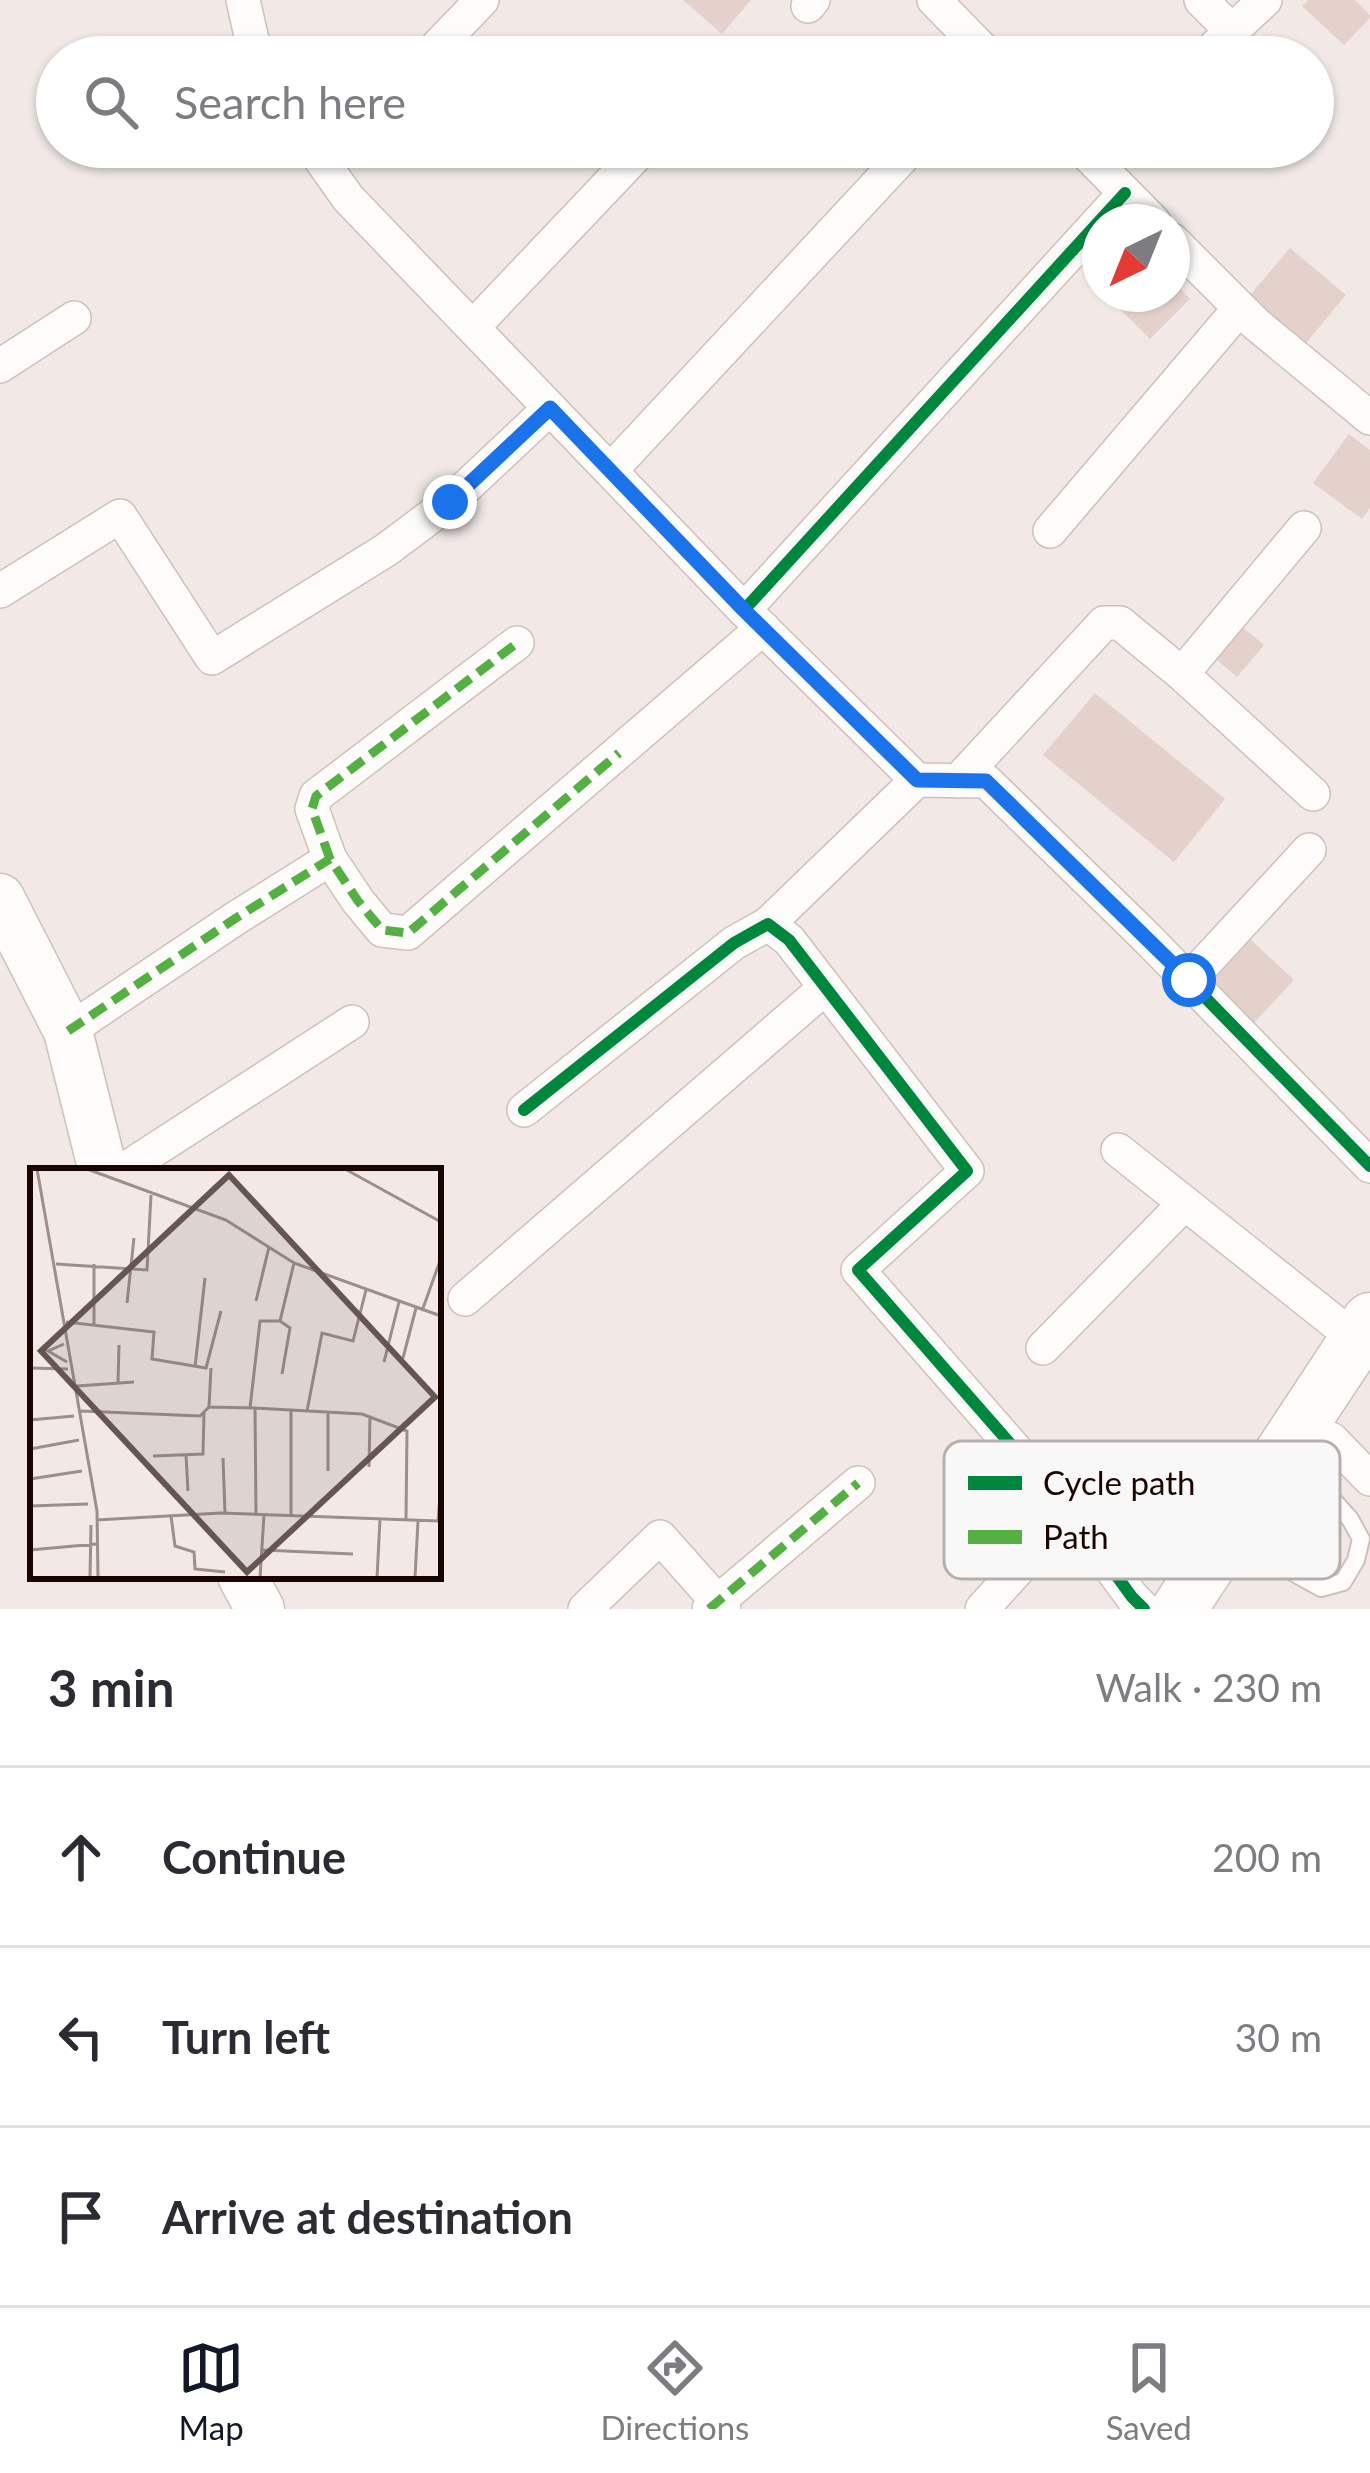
<!DOCTYPE html>
<html lang="en">
<head>
<meta charset="utf-8">
<style>
	body { margin:0; font-family:Lato,sans-serif; background:#f2f2f3; color:#2b2b33 }
	.compass { position:absolute; left:1082px; top:204px; width:108px; height:108px; border-radius:50%; background:#fff; box-shadow:0 3px 9px #0004; rotate:223deg }
	.stop { position:absolute; width:36px; height:36px; margin:-27px; border:9px solid #1a73e8; border-radius:50%; background:#fff }
	.stop.end { background:#1a73e8; border-color:#fff; box-shadow:0 3px 12px #0008 }
	.list { margin:0; padding:0; list-style:none }
	h2 { display:flex; justify-content:space-between; align-items:center; height:156px; margin:0; padding:0 48px; font-size:51px }
	h2 small { font-size:39px; font-weight:400; color:#7c7c81 }
	.list li { display:grid; grid-template-columns:78px 1fr auto; gap:36px; align-items:center; box-sizing:border-box; height:180px; padding:0 48px; border-top:3px solid #e1e1e2 }
	.list b { display:block; font-size:45px; white-space:nowrap }
	.list em { font-size:39px; font-style:normal; color:#7c7c81 }
	.icon { flex:none; width:66px; height:66px; fill:none; stroke:currentColor; stroke-width:2; stroke-linecap:round; stroke-linejoin:round }
	.map { position:relative; flex:none; width:1370px; height:1609px; overflow:hidden }
	.search { position:absolute; background:#fff; box-shadow:0 3px 9px #0004; left:36px; right:36px; top:36px; height:132px; display:flex; align-items:center; gap:30px; box-sizing:border-box; padding:0 42px; border-radius:66px; color:#7c7c81; font-size:45px }
	.sheet { height:696px; background:#fff }
	nav { display:flex; justify-content:space-around; align-items:center; box-sizing:border-box; height:168px; border-top:3px solid #e1e1e2; background:#fff; font-size:33px; color:#7c7c81 }
	nav a { display:grid; justify-items:center; gap:6px }
	nav .on { color:#111827 }
	.map>svg:first-child { display:block }
	.building { fill:#e4d1cb }
	.lines { fill:none; stroke-linecap:round; stroke-linejoin:round }
	.lane-casing { stroke:#d0bfba; stroke-width:20 }
	.street-casing { stroke:#d0bfba; stroke-width:36 }
	.secondary-casing { stroke:#d0bfba; stroke-width:51 }
	.primary-casing { stroke:#d0bfba; stroke-width:57 }
	.lane { stroke:#fdfcfb; stroke-width:16 }
	.street { stroke:#fdfcfb; stroke-width:33 }
	.secondary { stroke:#fdfcfb; stroke-width:48 }
	.primary { stroke:#fdfcfb; stroke-width:54 }
	.quiet { stroke:#55b044; stroke-width:9; stroke-dasharray:18 9; stroke-linecap:butt }
	.cycleway-casing { stroke:#f8f8f8; stroke-width:20 }
	.cycleway { stroke:#00873e; stroke-width:12 }
	.route { stroke:#1a73e8; stroke-width:15 }
	.inset-road { fill:none; stroke:#9c8e8b; stroke-width:3 }
	.view { fill:#665552; fill-opacity:0.15; stroke:#665552; stroke-width:6 }
	.inset-edge { fill:none; stroke:#1b0501; stroke-width:6 }
	.key { fill:#f8f8f8; stroke:#b6afae; stroke-width:3 }
	.key-label { font-size:33px; fill:#1b0501 }
</style>
</head>
<body>
<div class="map">
<svg width="1370" height="1609" viewBox="0 0 1370 1609">
	<rect width="100%" height="100%" fill="#f2e9e7"/>
	<!-- building -->
	<g class="building">
		<polygon points="683,0 751,0 722,34"/>
		<polygon points="1308,0 1355,0 1370,15 1370,18 1344,45 1302,6"/>
		<polygon points="1290,248 1346,295 1301,349 1245,301"/>
		<polygon points="1172,280 1190,299 1150,339 1105,294 1172,294"/>
		<polygon points="1349,434 1370,450 1370,508 1362,519 1313,483"/>
		<polygon points="1236,622 1264,645 1237,677 1209,653"/>
		<polygon points="1095,693 1225,799 1174,862 1043,755"/>
		<polygon points="1247,936 1294,980 1253,1024 1206,980"/>
	</g>
	<g class="lines">
		<defs>
			<polyline id="lane" points="1253,1550 1321,1588 1343,1582 1356,1560 1361,1539 1350,1519 1308,1472"/>
			<g id="street">
				<polyline points="243,0 252,40 261,57"/>
				<polyline points="934,0 990,57"/>
				<polyline points="1201,0 1232,31"/>
				<polyline points="808,6 813,0"/>
				<polyline points="427,57 482,0"/>
				<polyline points="1204,57 1265,0"/>
				<polyline points="312,147 348,198 744,610"/>
				<polyline points="1080,147 1154,222"/>
				<polyline points="1125,193 744,610 917,780 986,781 1145,936 1370,1166"/>
				<polyline points="1172,240 1256,324 1370,418"/>
				<polyline points="473,327 644,147"/>
				<polyline points="0,366 74,318"/>
				<polyline points="611,470 912,147"/>
				<polyline points="1050,531 1240,308"/>
				<polyline points="0,591 120,516 212,658 386,550 450,502 550,408"/>
				<polyline points="1182,674 1304,528"/>
				<polyline points="958,781 1104,623 1120,623 1182,674 1313,794"/>
				<polyline points="330,859 312,809 316,796 517,643"/>
				<polyline points="768,924 917,780"/>
				<polyline points="1189,980 1309,850"/>
				<polyline points="68,1031 236,918 330,859 358,901 382,930 408,933 763,628"/>
				<polyline points="524,1110 734,943 768,924 789,940 967,1171 858,1270 1070,1512 1132,1597 1144,1609"/>
				<polyline points="1118,1150 1357,1340"/>
				<polyline points="122,1171 352,1022"/>
				<polyline points="465,1299 825,988"/>
				<polyline points="1043,1348 1185,1203"/>
				<polyline points="1331,1439 1370,1479"/>
				<polyline points="585,1609 660,1537 724,1609"/>
				<polyline points="709,1609 858,1483"/>
				<polyline points="982,1609 1070,1512"/>
			</g>
			<g id="secondary">
				<polyline points="0,898 68,1031 103,1171"/>
				<polyline points="242,1576 260,1609"/>
			</g>
			<polyline id="primary" points="1179,1609 1370,1320"/>
		</defs>
		<!-- lane casing -->
		<use href="#lane" class="lane-casing"/>
		<!-- street casing -->
		<use href="#street" class="street-casing"/>
		<!-- secondary casing -->
		<use href="#secondary" class="secondary-casing"/>
		<!-- primary casing -->
		<use href="#primary" class="primary-casing"/>
		<!-- lane -->
		<use href="#lane" class="lane"/>
		<!-- street -->
		<use href="#street" class="street"/>
		<!-- secondary -->
		<use href="#secondary" class="secondary"/>
		<!-- primary -->
		<use href="#primary" class="primary"/>
		<!-- quiet -->
		<g class="quiet">
			<polyline points="330,859 312,809 316,796 517,643"/>
			<polyline points="68,1031 236,918 330,859 358,901 382,930 408,933 619,753"/>
			<polyline points="709,1609 858,1483"/>
		</g>
		<defs>
			<g id="cycleway">
				<polyline points="1125,193 744,610 917,780 986,781 1145,936 1370,1166"/>
				<polyline points="524,1110 734,943 768,924 789,940 967,1171 858,1270 1070,1512 1132,1597 1144,1609"/>
			</g>
		</defs>
		<!-- cycleway casing -->
		<use href="#cycleway" class="cycleway-casing"/>
		<!-- cycleway -->
		<use href="#cycleway" class="cycleway"/>
	</g>
	<g class="lines">
		<!-- route -->
		<polyline class="route" points="450,502 550,408 744,610 917,780 986,781 1189,980"/>
	</g>
	<!-- overview -->
	<g transform="translate(30 1168)">
		<rect width="411" height="411" fill="#f2e9e7"/>
		<path class="inset-road" d="M7 1 67 343 68 410M57 1 196 52 264 95 411 148M315 1 411 54M26 96 117 102 121 27M64 96V158M226 133 239 79M97 135 104 70M392 143 411 90M250 153 260 160 252 206M36 154 124 164 122 191 176 200 191 143M34 176 18 183 37 194M373 190 386 140M354 194 369 134M165 199 175 110M0 200 38 201M88 215 89 177M47 218 104 214M179 239 181 200M220 240 230 153H250L264 95M225 240 332 246 377 263 376 352M51 243 170 248 179 239 225 240 226 346M277 243 292 165 323 173 336 122M0 252 44 248M0 281 49 272M156 287 158 323M123 288 173 286 174 245M193 290 195 345M339 299 340 248M298 303V244M0 311 52 303M410 315 411 274M0 338 58 336M141 348 145 378 164 384 165 401 195 404M261 348V242M66 352 191 345 408 353 411 315M0 382 66 376M232 382 323 386M60 409 61 357M230 410 234 347M347 410 350 351M385 410 388 353"/>
		<path class="view" d="M199 7 405 229 217 404 11 183Z"/>
		<rect width="411" height="411" class="inset-edge"/>
	</g>
	<!-- legend -->
	<rect x="944" y="1441" width="396" height="138" rx="18" class="key"/>
	<rect x="968" y="1476" width="54" height="14" fill="#00873e"/>
	<rect x="968" y="1530" width="54" height="14" fill="#55b044"/>
	<g class="key-label">
		<text x="1043" y="1495">Cycle path</text>
		<text x="1043" y="1549">Path</text>
	</g>
</svg>
<svg class="compass" viewBox="-18 -18 36 36"><path d="M0-13l5 13h-10z" fill="#e53935"/><path d="M0 13l5-13h-10z" fill="#7c7c81"/></svg>
<div class="stop" style="left:1189px;top:980px"></div>
<div class="stop end" style="left:450px;top:502px"></div>
<div class="search"><svg class="icon" aria-label="search" viewBox="0 0 24 24"><circle cx="10" cy="10" r="6"/><path d="M15 15l6 6"/></svg>Search here</div>
</div>
<section class="sheet">
<h2>3 min<small>Walk · 230 m</small></h2>
<ul class="list">
<li><svg class="icon" aria-label="ahead" viewBox="0 0 24 24"><path d="M12 20V5M6 11l6-6 6 6"/></svg><div><b>Continue</b></div><em>200 m</em></li>
<li><svg class="icon" aria-label="left" viewBox="0 0 24 24"><path d="M17 20v-9H6M10 6l-5 5 5 5"/></svg><div><b>Turn left</b></div><em>30 m</em></li>
<li><svg class="icon" aria-label="arrive" viewBox="0 0 24 24"><path d="M6 21V4h12l-3 4 3 4H6"/></svg><div><b>Arrive at destination</b></div></li>
</ul>
</section>
<nav>
<a class="on"><svg class="icon" aria-label="map" viewBox="0 0 24 24"><path d="M3 6l6-2 6 2 6-2v14l-6 2-6-2-6 2zM9 4v14M15 6v14"/></svg>Map</a>
<a><svg class="icon" aria-label="directions" viewBox="0 0 24 24"><path d="M12 3l9 9-9 9-9-9zM9 14v-3h6M13 9l2 2-2 2"/></svg>Directions</a>
<a><svg class="icon" aria-label="saved" viewBox="0 0 24 24"><path d="M7 4h10v16l-5-4-5 4z"/></svg>Saved</a>
</nav>
</body>
</html>
